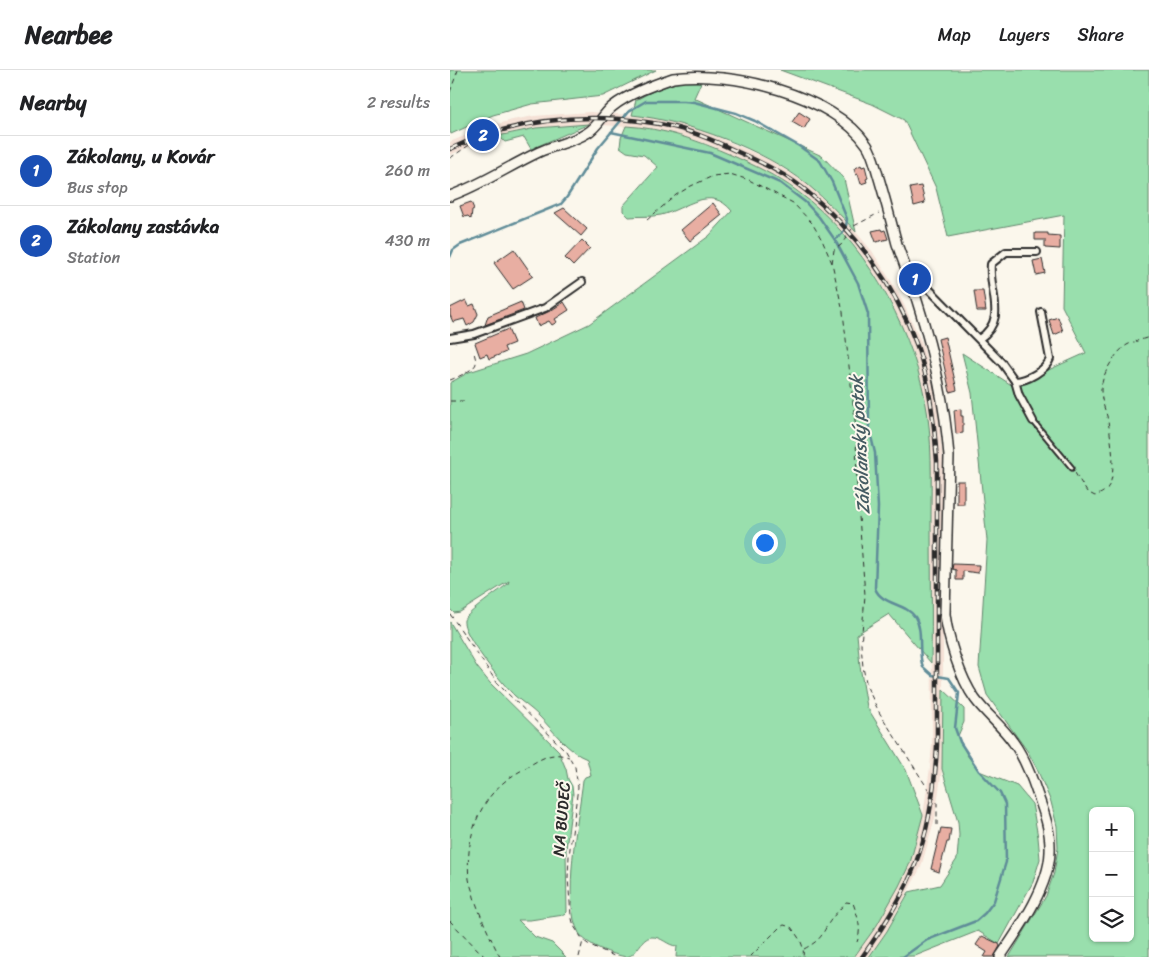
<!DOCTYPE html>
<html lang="en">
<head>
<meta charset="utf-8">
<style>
	body { margin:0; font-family:Sriracha,sans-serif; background:#f6f6f6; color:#202124 }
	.controls { position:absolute; right:15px; bottom:15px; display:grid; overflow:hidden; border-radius:8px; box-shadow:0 1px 4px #0004 }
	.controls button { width:45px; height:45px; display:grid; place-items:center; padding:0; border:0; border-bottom:1px solid #e0e0e0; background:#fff; color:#202124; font:25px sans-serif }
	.you { position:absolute; left:314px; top:472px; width:18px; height:18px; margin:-12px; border:4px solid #fff; border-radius:50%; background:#1a73e8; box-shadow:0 0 0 8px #1a73e833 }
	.badge { display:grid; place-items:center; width:32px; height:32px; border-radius:50%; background:#d1495b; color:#fff; font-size:16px; font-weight:700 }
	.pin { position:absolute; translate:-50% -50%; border:2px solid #fff; box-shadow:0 1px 5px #0006 }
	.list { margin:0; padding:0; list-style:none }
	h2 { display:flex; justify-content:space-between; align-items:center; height:65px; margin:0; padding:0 20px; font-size:21px }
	h2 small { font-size:16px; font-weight:400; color:#757577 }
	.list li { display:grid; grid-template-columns:32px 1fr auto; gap:15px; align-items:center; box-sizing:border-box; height:70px; padding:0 20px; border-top:1px solid #e0e0e0 }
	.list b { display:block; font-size:19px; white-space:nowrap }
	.list p { margin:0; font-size:16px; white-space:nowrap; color:#757577 }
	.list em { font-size:16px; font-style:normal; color:#757577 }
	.icon { flex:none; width:28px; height:28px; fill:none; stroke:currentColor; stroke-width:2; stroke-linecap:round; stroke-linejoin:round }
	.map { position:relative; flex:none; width:699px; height:887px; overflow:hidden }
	header { display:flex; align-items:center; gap:30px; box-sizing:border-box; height:70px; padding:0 25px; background:#fff; border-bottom:1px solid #e0e0e0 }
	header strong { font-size:24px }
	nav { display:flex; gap:28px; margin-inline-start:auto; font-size:18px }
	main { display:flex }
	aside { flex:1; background:#fff }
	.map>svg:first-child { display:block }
	.built { fill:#f5e1d6 }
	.green { fill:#99dfad; stroke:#62856c; fill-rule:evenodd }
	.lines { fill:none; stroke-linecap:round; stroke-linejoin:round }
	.stream { stroke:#5f8c98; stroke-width:2.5 }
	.building { fill:#e8aea2; stroke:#2b2b2b }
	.lane-casing { stroke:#2b2b2b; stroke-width:7 }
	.street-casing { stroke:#2b2b2b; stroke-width:10 }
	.secondary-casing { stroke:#2b2b2b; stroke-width:12 }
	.path { stroke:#2b2b2b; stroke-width:1; stroke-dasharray:5 4; stroke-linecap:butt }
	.lane { stroke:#fbf7ec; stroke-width:3 }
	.street { stroke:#fbf7ec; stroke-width:6 }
	.secondary { stroke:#fbf7ec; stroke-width:9 }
	.rail-casing { stroke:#2b2b2b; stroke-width:4.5 }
	.rail { stroke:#fbf7ec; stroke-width:2.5; stroke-dasharray:8; stroke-linecap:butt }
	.labels { text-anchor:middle; stroke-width:4; stroke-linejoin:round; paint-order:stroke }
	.street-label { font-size:16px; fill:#2b2b2b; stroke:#fbf7ec }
	.water-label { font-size:18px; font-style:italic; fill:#455c62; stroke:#fbf7ec }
</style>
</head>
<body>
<header>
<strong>Nearbee</strong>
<nav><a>Map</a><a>Layers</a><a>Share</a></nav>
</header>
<main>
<aside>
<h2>Nearby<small>2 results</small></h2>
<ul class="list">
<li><span class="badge" style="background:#1a4fb4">1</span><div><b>Zákolany, u Kovár</b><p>Bus stop</p></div><em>260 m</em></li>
<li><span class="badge" style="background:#1a4fb4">2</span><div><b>Zákolany zastávka</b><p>Station</p></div><em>430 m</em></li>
</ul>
</aside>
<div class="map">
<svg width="699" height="887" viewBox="0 0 699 887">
	<rect width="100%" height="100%" fill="#fbf7ec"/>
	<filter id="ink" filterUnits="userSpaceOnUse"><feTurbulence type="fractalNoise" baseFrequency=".02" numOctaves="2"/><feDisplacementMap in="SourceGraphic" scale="10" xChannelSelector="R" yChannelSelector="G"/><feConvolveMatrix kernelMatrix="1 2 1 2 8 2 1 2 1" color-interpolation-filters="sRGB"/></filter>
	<g filter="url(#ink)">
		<!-- built -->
		<polygon class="built" points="140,42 205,47 249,59 318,89 356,113 395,149 422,181 448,222 472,273 487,329 493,391 493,675 492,699 485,748 471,797 437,861 419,887 404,887 427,855 460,793 473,745 480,698 482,675 481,391 475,331 461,277 438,227 424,204 413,188 387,157 349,122 330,109 264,77 245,70 203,59 139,54 86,58 65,62 35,70 0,85 0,72 31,59 62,50 84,46"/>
		<!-- green -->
		<g class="green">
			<polygon points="0,0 206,0 153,26 82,34 43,45 1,64 0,61"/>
			<path d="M330 0H699V887H559L596 826 604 803 608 778 607 756 601 732 587 699 578 682 537 625 529 597 537 470 522 323 512 283 563 316 636 283 612 236 614 145 498 167 486 118 454 50 422 34ZM643 741H680V868H643Z"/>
			<path d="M253 8 244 28 372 86 394 109 406 162C391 145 375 129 357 114 313 79 238 51 182 45L186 30C211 16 225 12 253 8Z"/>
			<polygon points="139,54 81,79 74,67 55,72 48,66 86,58"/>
			<path d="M176 56C213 58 247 70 281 85 304 95 327 106 347 121 413 169 459 251 475 329 483 369 481 410 481 450 481 498 482 546 481 593L439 544 407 564 410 596 417 637 456 700 473 745 460 793 449 816 427 855 404 887H226L227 876C218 876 211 866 201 867 190 869 188 884 177 887 163 885 136 875 129 863 111 832 129 746 133 710L135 707 141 705 137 689C118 682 103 660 89 646 81 638 73 633 65 626 54 616 11 563 14 550 16 544 51 519 58 514L59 511 10 542 4 543 0 539V313L19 302 76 284 139 254 259 166 282 141C260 114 236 139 211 145 201 147 189 146 179 147L173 141V136L208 97 194 85 177 82 170 77 171 68Z"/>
			<polygon points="0,552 27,597 40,613 108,680 116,699 118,709 122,716 123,724 116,779 117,842 114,845 80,850 68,850 85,867 102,873 116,887 0,887"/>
			<polygon points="493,619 514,639 514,652 508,666 517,685 529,701 567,716 582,734 588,767 590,789 583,812 549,874 528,861 465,886 419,887 437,861 459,822 490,815 507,789 509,765 508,752 492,699"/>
		</g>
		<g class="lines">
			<!-- stream -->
			<g class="stream">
				<polyline points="161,62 260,83 330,113 355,132 369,147 385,170"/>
				<path d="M0 187 3 180 10 175 111 134 117 127 148 78 179 41 196 31H234L244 32 286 43 305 51 349 76 370 91 382 112 397 149C397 158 392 165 385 170L408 213 418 244 419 358 425 383 428 437 425 518C431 535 456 533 465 547 474 561 467 582 473 597L482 605 499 608 509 623 505 658 510 672 529 701 550 723 555 734 556 792 544 831 535 843 526 851 477 870 453 887"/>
			</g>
		</g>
		<!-- building -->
		<g class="building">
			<polygon points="349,42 360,49 354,59 342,52"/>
			<polygon points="411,95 412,97 415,96 418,108 416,109 417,112 411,114 408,104 406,105 404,99"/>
			<polygon points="471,116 475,133 464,136 460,118"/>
			<polygon points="21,132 24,139 22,140 21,149 18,146 14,147 10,136"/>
			<polygon points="263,133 272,145 240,171 231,160"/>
			<polygon points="114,138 137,159 131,166 105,143"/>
			<polygon points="431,159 432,161 435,160 438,169 426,172 422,161"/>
			<polygon points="585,163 598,163 598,165 610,166 610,179 595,178 595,170 585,170"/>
			<polygon points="132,170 140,178 123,196 115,188"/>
			<polygon points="64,179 83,206 63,219 44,193"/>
			<polygon points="592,189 595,203 586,205 583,191"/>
			<polygon points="524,221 533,221 536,241 527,241"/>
			<polygon points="16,230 19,236 24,234 28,244 24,252 17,256 14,249 3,252 0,245 0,238"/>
			<polygon points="71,232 74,240 35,255 38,246"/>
			<polygon points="114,232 119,240 105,249 107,252 102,255 99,251 88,256 85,248 100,241"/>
			<polygon points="608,247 613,261 604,265 599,250"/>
			<polygon points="58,259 64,273 54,277 56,282 39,289 37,284 30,287 25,273"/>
			<polygon points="495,267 507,320 500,322 488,269"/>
			<polygon points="511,339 511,346 513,346 513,363 506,364 504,340"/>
			<rect x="507" y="411" width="7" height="23"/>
			<polygon points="503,494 529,495 528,503 513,501 513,510 506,510 506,500 502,499"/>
			<polygon points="491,758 501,759 499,772 497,772 489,802 481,799"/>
			<polygon points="532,866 549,874 550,876 544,887 534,887 537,882 526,875"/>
		</g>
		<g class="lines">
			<defs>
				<polyline id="lane" points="583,351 622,398"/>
				<g id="street">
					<path d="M461 213H472L476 216 552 293 565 311C577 311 596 300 600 289L591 242"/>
					<polyline points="0,268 24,264 95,238 132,212"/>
					<path d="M529 269C559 249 538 222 541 194L556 182H587"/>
					<polyline points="565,311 569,325 583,351"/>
				</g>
				<path id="secondary" d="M0 126C31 115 59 96 89 82 104 75 123 72 137 63 148 57 152 45 162 37 178 24 203 15 223 8 280 0 384 25 417 75 423 84 425 95 428 105 435 128 441 151 447 174 454 194 462 214 468 234 484 284 495 335 499 386L495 544C498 569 510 608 525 629 536 644 552 656 563 672 574 687 581 705 587 723 594 742 601 761 600 782 599 817 569 859 550 887"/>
			</defs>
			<!-- lane casing -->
			<use href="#lane" class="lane-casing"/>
			<!-- street casing -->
			<use href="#street" class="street-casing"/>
			<!-- secondary casing -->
			<use href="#secondary" class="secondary-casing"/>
			<!-- path -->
			<g class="path">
				<polyline points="0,22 8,0"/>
				<path d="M0 88C8 83 14 78 23 73"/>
				<polyline points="197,150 226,125 241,116 263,106 280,104 299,110 343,133 362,153 372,170 382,193 393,242 406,359 407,420 415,525 411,575 413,597 417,617 429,642 487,733 487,755"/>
				<polyline points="382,193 384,180 391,175 404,156 429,143"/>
				<path d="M0 310C6 308 26 299 26 293 26 288 24 285 24 281"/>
				<polyline points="0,331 15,331"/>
				<path d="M625 403 637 422 645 426C650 424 655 422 658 417 668 404 660 362 657 346 654 337 651 329 651 320 651 306 665 282 677 275 684 271 692 270 699 267"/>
				<polyline points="0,544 48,614 116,681 125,697 128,717 119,786 118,808 121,845 124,856 133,870 138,874 166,887"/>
				<polyline points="0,851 35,887"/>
				<path d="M354 879C376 867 370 864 383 847 387 842 392 837 396 832L403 833C408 847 412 859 407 872"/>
				<path d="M50 887C40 867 31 848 24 827 23 821 20 815 19 809 15 767 29 725 67 703 78 697 92 686 104 685 109 684 115 686 119 687"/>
				<polyline points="129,887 133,871"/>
				<path d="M300 887 330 857 334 855 341 857C348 867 355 874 353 887"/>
			</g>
			<!-- lane -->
			<use href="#lane" class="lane"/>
			<!-- street -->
			<use href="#street" class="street"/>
			<!-- secondary -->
			<use href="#secondary" class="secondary"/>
			<defs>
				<path id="rail" d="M0 79C64 50 134 42 203 53 233 57 261 69 288 82 311 92 334 103 354 119 404 159 445 215 467 276 480 313 484 351 487 391V675C485 716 480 757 465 795 453 827 432 859 412 887"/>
			</defs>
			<!-- rail casing -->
			<use href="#rail" class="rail-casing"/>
			<!-- rail -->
			<use href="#rail" class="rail"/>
		</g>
	</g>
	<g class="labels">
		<!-- street labels -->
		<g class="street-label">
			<text transform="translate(111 749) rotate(-85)" y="6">NA BUDEČ</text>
		</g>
		<!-- water labels -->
		<g class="water-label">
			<text transform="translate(410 375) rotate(-93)" y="6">Zákolanský potok</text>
		</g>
	</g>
</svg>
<div class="controls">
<button>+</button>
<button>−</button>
<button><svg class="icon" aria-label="layers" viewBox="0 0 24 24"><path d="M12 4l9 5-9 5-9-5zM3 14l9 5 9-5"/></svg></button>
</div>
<div class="you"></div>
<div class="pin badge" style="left:465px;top:209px;background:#1a4fb4">1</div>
<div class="pin badge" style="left:33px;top:65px;background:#1a4fb4">2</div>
</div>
</main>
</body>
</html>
